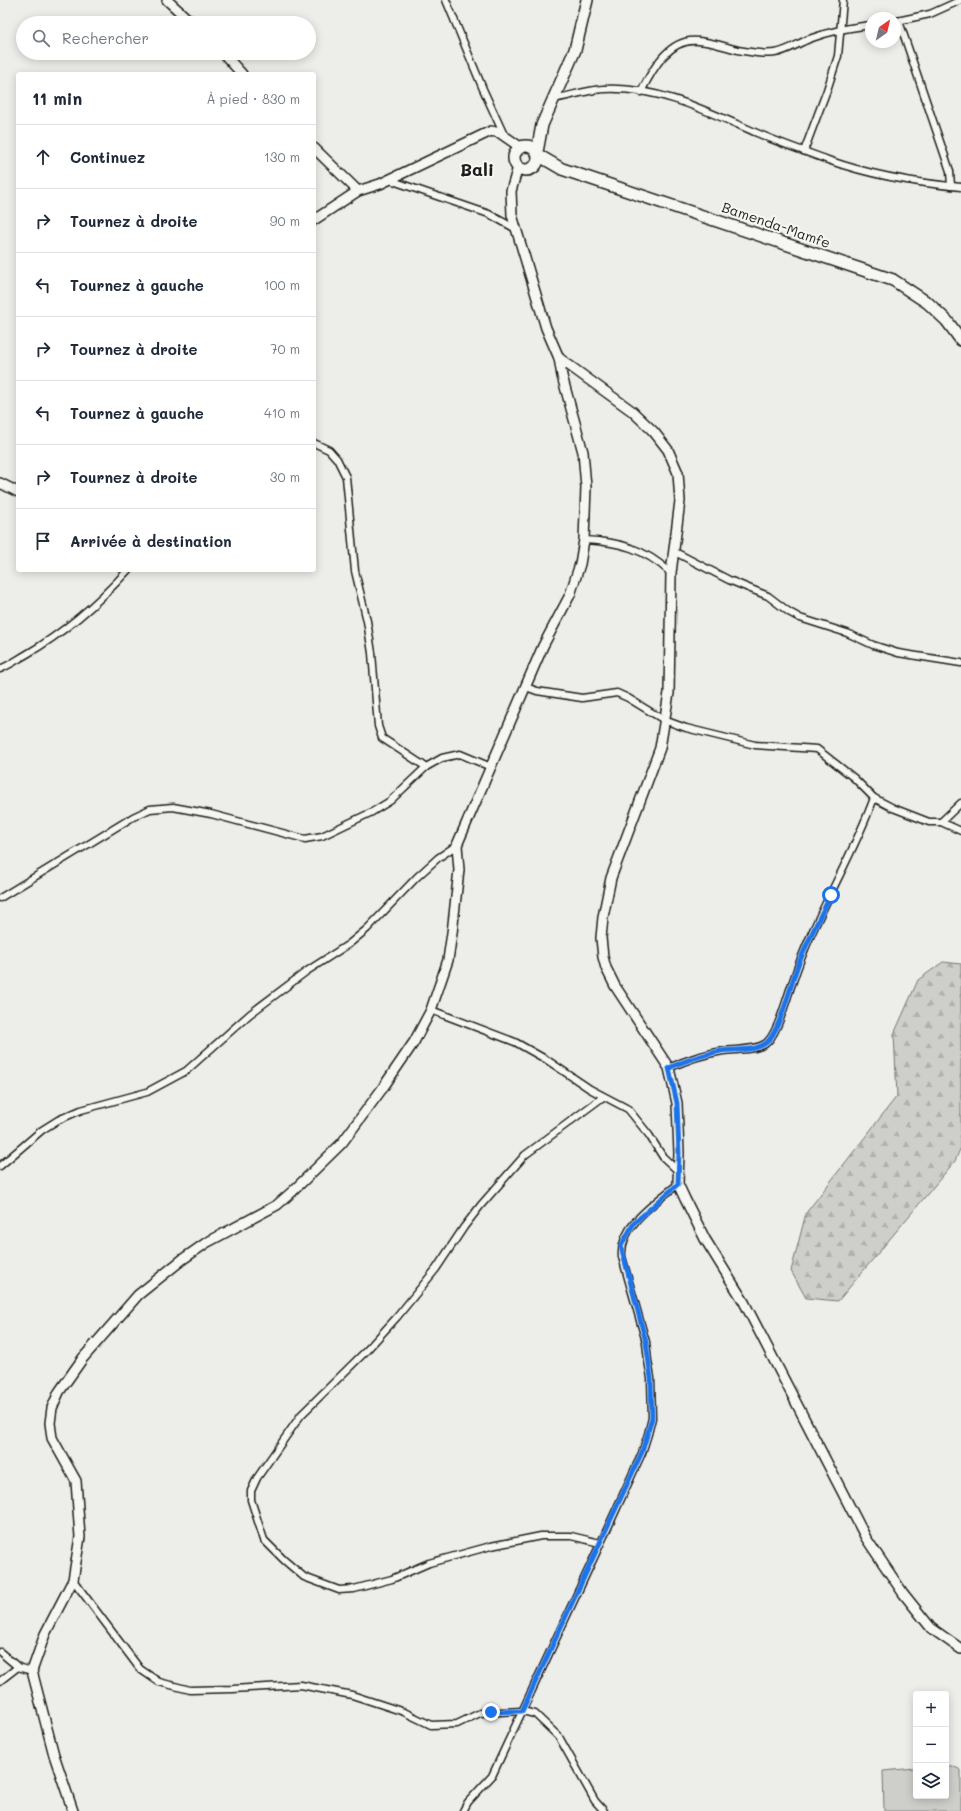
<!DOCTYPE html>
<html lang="fr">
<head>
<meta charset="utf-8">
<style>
	body { margin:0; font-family:Mali,sans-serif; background:#f6f6f7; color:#1f2937 }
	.controls { position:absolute; right:12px; bottom:12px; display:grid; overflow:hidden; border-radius:4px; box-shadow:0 2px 10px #0003 }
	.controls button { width:36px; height:36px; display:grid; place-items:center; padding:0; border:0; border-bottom:1px solid #e0e1e3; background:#fff; color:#1f2937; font:20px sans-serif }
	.compass { position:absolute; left:865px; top:12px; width:36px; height:36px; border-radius:50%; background:#fff; box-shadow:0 2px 10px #0003; rotate:34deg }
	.stop { position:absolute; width:12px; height:12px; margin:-9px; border:3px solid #1a73e8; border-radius:50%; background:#fff }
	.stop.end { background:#1a73e8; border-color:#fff; box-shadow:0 1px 4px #0008 }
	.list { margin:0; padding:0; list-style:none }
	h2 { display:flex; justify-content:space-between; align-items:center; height:52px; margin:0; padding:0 16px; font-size:17px }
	h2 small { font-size:13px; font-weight:400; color:#747a83 }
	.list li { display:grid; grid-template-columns:26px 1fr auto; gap:12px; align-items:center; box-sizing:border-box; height:64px; padding:0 16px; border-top:1px solid #e0e1e3 }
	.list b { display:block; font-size:15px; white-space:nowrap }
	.list em { font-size:13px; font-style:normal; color:#747a83 }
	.icon { flex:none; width:22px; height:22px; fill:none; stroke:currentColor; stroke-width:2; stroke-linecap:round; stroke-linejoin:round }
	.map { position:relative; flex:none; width:961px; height:1811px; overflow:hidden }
	.search { position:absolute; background:#fff; box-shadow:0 2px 10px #0003; left:16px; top:16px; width:300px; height:44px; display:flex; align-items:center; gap:10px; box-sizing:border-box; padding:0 14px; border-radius:22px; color:#747a83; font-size:15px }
	.panel { position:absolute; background:#fff; box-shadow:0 2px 10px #0003; left:16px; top:72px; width:300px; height:500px; border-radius:4px }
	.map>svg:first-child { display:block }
	.grass { fill:#cececb; stroke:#757574 }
	.forest { fill:url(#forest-firs); stroke:#757574 }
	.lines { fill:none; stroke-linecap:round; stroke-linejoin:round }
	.street-casing { stroke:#1c1c1c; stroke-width:9 }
	.secondary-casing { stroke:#1c1c1c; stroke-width:12 }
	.highway-casing { stroke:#1c1c1c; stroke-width:14 }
	.street { stroke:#f6f6f2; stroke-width:6 }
	.secondary { stroke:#f6f6f2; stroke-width:9 }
	.highway { stroke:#f6f6f2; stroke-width:11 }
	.route { stroke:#1a73e8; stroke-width:5 }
	.labels { text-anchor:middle; stroke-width:4; stroke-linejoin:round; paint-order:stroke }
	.street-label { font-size:14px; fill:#1c1c1c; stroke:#f6f6f2 }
	.district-label { font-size:18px; font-weight:bold; fill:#1c1c1c; stroke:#f6f6f2 }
</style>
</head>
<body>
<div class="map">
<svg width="961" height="1811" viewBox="0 0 961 1811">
	<defs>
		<pattern id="forest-firs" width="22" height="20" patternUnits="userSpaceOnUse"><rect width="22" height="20" fill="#cececb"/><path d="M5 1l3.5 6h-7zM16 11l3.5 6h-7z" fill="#b0b0ae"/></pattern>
	</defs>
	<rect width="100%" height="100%" fill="#edede9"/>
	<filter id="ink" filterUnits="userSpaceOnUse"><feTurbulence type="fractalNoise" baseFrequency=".025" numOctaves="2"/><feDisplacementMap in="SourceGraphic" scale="8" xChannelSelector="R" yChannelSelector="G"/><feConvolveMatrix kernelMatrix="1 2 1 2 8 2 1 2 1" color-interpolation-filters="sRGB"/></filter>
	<g filter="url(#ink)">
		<!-- grass -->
		<polygon class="grass" points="946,1766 952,1766 961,1770 961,1811 884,1811 883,1771 916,1768 916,1796 946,1796"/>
		<!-- forest -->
		<polygon class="forest" points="943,962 961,964 961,1147 955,1161 838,1301 806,1298 791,1271 806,1213 897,1096 894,1034 918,980"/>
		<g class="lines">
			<defs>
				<g id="street">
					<polyline points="446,0 483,89 504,135"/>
					<polyline points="897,21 930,14 961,0"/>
					<polyline points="899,21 950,171 951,186"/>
					<path d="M641 92C652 70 669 37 699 41 712 42 726 47 738 50 750 52 762 55 775 53 787 51 797 44 809 39 831 31 847 28 871 25"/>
					<path d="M553 99C570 96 587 90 604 89 658 86 709 112 757 133 780 143 804 151 828 160 870 175 916 183 961 187"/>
					<polyline points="804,151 827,90 838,56 843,0"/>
					<polyline points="390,180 489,214 516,229"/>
					<polyline points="314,443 329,450 337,459 346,477 355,571 367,621 372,653 378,726 382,738 426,767"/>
					<path d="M584 540C620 542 644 548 671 573"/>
					<polyline points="675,552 729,580 768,596 789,612 800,618 847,633 873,645 898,653 961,663"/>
					<path d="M0 669C10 665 18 659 27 654 65 632 98 603 128 570"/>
					<polyline points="526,687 537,691 582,698 617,693 628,698 664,720 686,728 755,745 817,749 854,778 874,798 893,808 929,822 941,822 961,803"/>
					<polyline points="941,822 961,831"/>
					<polyline points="0,898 133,817 150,809 173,807 211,814 305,839 322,836 372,812 390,801 426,767 442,758 460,754 491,767"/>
					<polyline points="431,1010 515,1042 547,1060 590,1089 628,1109 649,1135 663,1157 677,1170"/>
					<path d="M669 1068C686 1060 704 1054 723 1051 736 1049 753 1051 765 1044 778 1035 787 996 793 981 814 917 851 861 874 798"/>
					<polyline points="0,1166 42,1130 58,1120 81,1110 147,1092 186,1071 250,1014 307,971 349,944 367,929 417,877 438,858 457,845"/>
					<polyline points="600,1543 571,1536 541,1536 491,1546 429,1563 392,1579 354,1589 339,1590 304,1577 284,1560 264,1540 251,1500 251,1491 257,1478 301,1415 367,1350 397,1317 436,1269 464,1227 481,1205 525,1155 603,1097"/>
					<polyline points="73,1580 140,1669 159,1682 190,1690 233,1689 301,1685 352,1695 404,1712 431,1725 457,1724 480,1713 522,1711 535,1714 559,1737 595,1801 604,1811"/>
					<polyline points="0,1652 18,1667"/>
					<polyline points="0,1681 18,1667 32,1671"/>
					<path d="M463 1811 468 1802 492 1776 611 1521 642 1453 648 1434 652 1418 651 1378 648 1361 646 1342 622 1257C619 1225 657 1202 678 1184"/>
				</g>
				<g id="secondary">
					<polyline points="167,0 192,23"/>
					<polyline points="223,53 242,74"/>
					<polyline points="314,148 358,191"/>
					<polyline points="518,167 511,191 512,215 546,328 559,358 632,411 654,432 668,450 678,473 680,501 671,573 669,693 660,748 611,878 603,917 601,938 603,957 606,968 615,986 669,1068 677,1103 679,1153 678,1184 685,1199 705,1239 744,1302 866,1538 903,1593 931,1628 961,1649"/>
					<polyline points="314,220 358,191 380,184 491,131 500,133 520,147"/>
					<polyline points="0,483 18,492"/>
					<polyline points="73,1811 54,1755 32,1671 45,1634 73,1580 80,1537 76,1481 52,1438 50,1423 52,1408 59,1392 83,1358 138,1295 183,1259 206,1243 277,1205 293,1191 342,1143 382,1089 414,1042 431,1010 448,960 452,933 459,870 457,845 543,646 570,595 580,564 584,540 586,487 583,452 562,376 559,358"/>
				</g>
				<g id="highway">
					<circle cx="526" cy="158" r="12"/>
					<polyline points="537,152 542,125 575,50 587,0"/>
					<polyline points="538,155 562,169 893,280 928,303 947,321 961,340"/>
				</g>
			</defs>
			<!-- street casing -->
			<use href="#street" class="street-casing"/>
			<!-- secondary casing -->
			<use href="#secondary" class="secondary-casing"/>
			<!-- highway casing -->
			<use href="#highway" class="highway-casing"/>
			<!-- street -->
			<use href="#street" class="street"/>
			<!-- secondary -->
			<use href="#secondary" class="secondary"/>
			<!-- highway -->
			<use href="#highway" class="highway"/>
		</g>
	</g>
	<g class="lines" filter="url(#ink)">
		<!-- route -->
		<path class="route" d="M491 1712 522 1711 642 1452 652 1418 651 1378 646 1342 621 1246 634 1223 678 1184 679 1153 677 1103 669 1068C686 1060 702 1055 721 1051 734 1049 754 1052 766 1043 780 1032 791 983 798 965 808 941 819 918 831 895"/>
	</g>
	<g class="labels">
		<!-- street labels -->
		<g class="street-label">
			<text transform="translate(776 225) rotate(19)" y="5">Bamenda-Mamfe</text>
		</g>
		<!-- district labels -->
		<g class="district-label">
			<text x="477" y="176">Bali</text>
		</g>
	</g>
</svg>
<div class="controls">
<button>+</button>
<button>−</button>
<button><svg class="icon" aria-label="layers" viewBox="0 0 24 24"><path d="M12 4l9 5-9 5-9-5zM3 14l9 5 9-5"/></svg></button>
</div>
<svg class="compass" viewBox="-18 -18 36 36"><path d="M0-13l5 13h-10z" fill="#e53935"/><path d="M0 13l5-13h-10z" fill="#747a83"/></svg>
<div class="stop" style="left:831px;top:895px"></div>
<div class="stop end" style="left:491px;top:1712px"></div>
<div class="search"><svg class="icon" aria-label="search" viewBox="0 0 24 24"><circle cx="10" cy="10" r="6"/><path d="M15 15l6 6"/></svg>Rechercher</div>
<section class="panel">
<h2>11 min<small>À pied · 830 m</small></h2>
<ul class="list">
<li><svg class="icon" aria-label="ahead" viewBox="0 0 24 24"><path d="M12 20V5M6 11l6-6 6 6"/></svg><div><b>Continuez</b></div><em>130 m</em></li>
<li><svg class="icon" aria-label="right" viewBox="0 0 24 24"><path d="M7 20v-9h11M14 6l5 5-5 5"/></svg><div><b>Tournez à droite</b></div><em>90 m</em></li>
<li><svg class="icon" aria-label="left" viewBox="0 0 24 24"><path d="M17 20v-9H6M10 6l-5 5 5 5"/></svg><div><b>Tournez à gauche</b></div><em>100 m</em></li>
<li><svg class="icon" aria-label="right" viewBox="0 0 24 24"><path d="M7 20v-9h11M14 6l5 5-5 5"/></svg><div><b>Tournez à droite</b></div><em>70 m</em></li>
<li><svg class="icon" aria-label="left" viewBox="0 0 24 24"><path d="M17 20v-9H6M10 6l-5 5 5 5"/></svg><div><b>Tournez à gauche</b></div><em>410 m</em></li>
<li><svg class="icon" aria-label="right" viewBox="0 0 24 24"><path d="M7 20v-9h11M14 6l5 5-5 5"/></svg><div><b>Tournez à droite</b></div><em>30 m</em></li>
<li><svg class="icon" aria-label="arrive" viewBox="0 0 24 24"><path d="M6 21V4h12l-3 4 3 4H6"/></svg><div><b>Arrivée à destination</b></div></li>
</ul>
</section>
</div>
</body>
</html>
